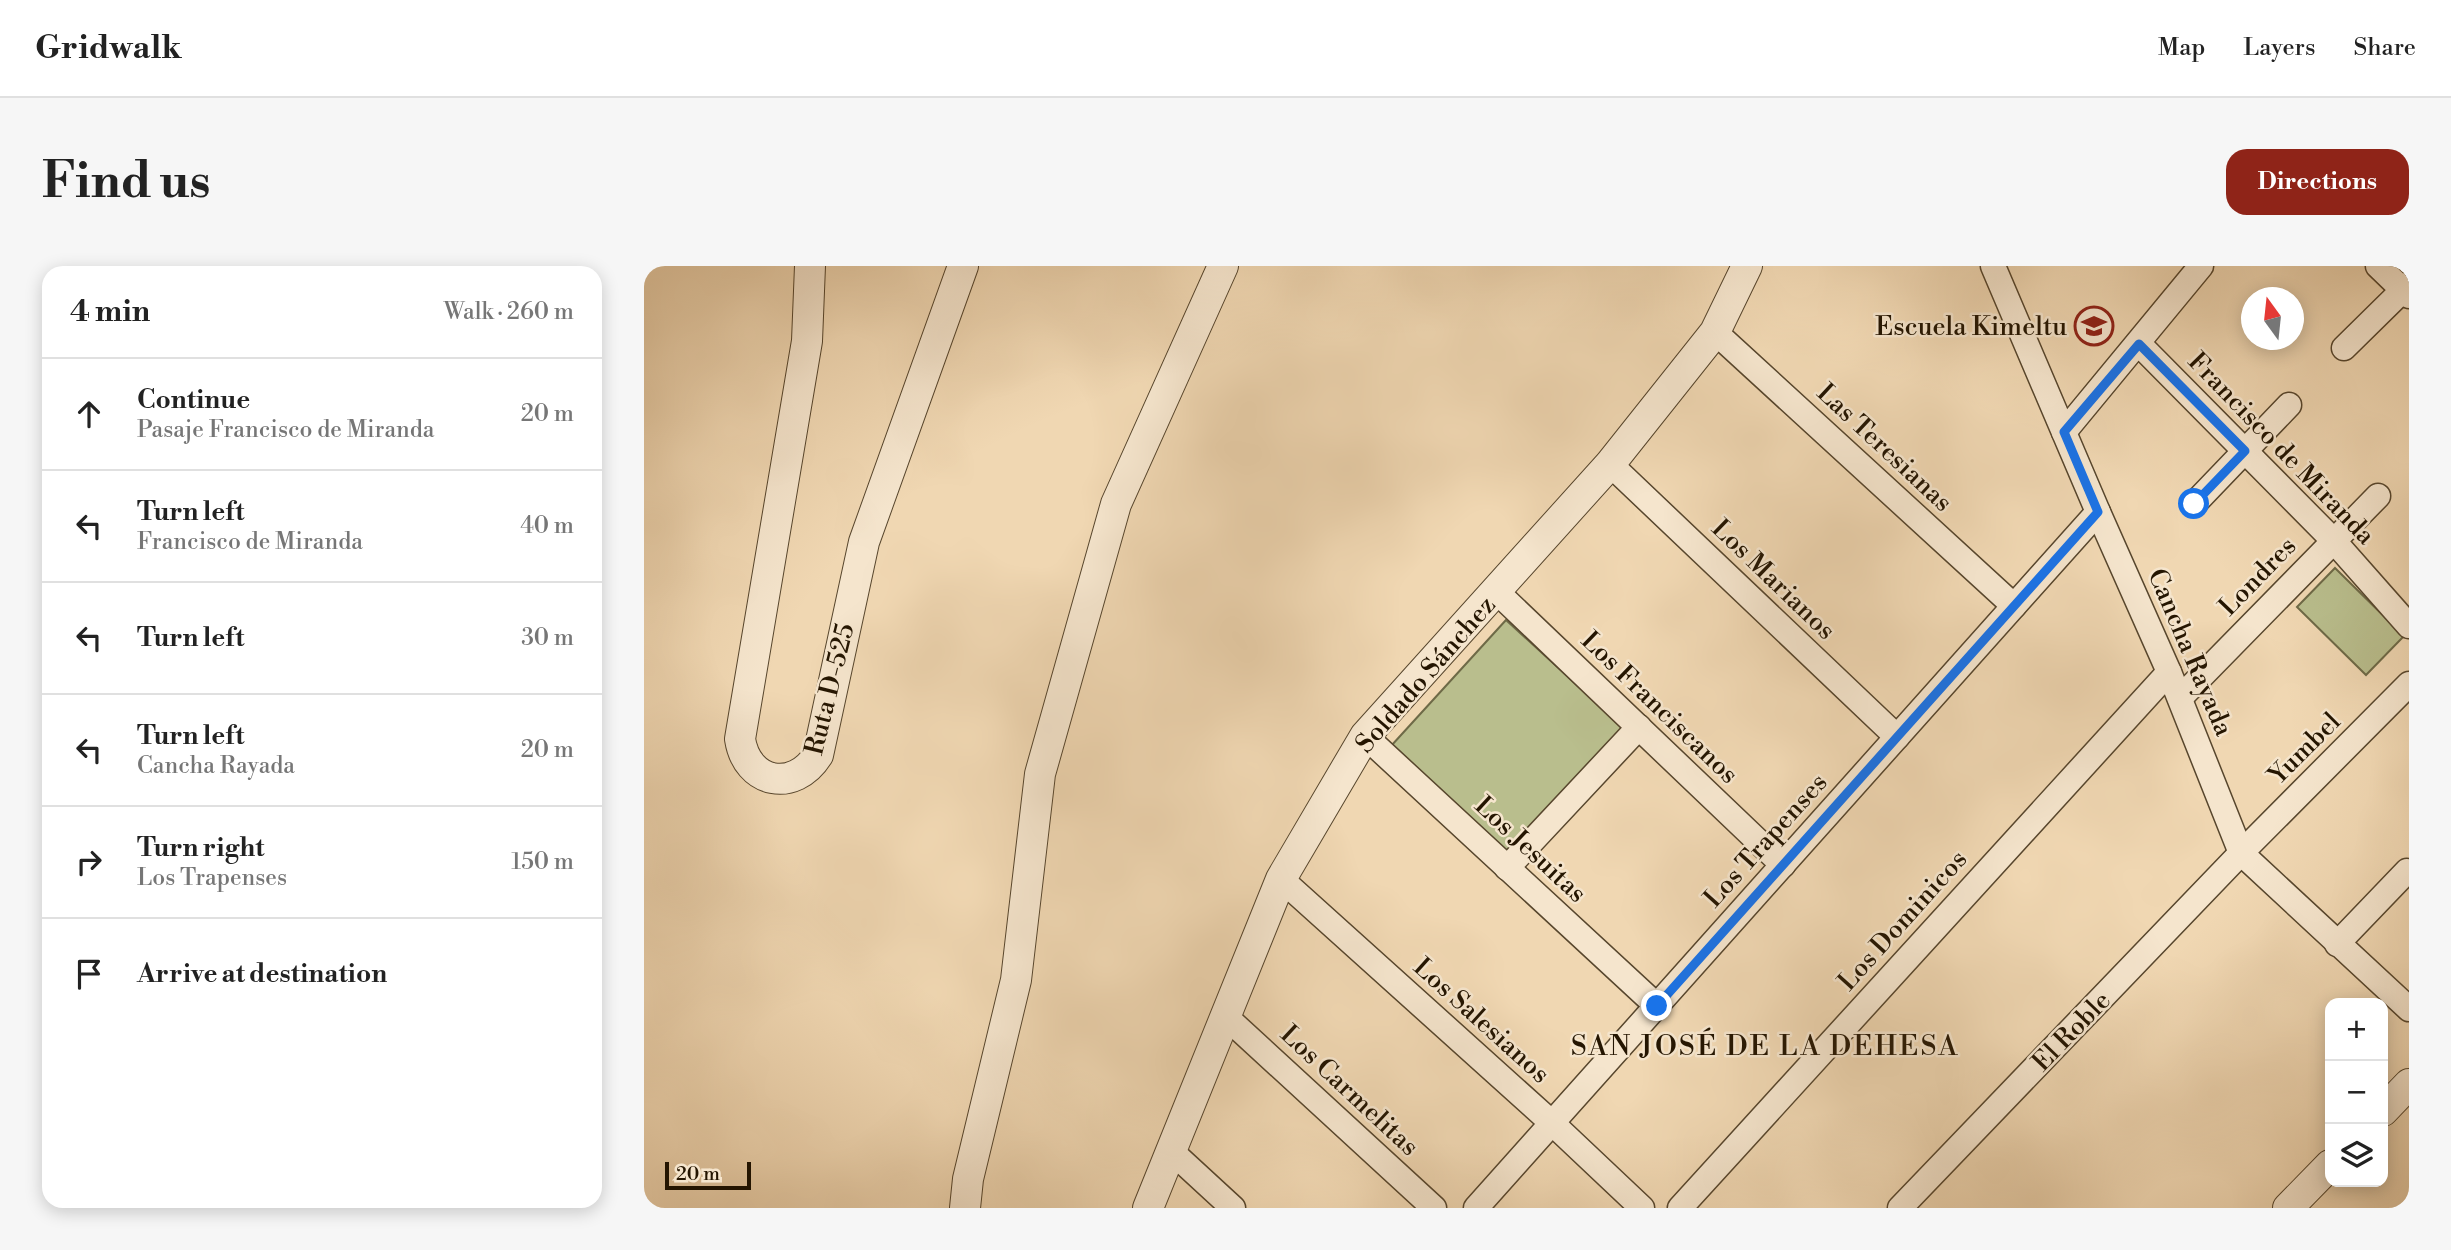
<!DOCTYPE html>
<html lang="en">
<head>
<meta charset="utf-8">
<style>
	body { margin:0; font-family:"Libre Bodoni",serif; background:#f6f6f6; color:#222 }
	.controls { position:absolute; right:21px; bottom:21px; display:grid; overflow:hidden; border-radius:14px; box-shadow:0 4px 18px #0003 }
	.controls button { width:63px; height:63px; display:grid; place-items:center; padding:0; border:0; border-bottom:2px solid #e0e0e0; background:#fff; color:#222; font:35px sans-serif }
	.compass { position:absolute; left:1597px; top:21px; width:63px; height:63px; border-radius:50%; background:#fff; box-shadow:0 4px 18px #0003; rotate:345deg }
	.scale { position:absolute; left:21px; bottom:18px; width:86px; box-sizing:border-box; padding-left:7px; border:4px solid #241501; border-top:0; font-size:19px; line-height:24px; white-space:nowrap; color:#241501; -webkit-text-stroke:5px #f5e5cd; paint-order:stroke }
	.stop { position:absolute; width:21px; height:21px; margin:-16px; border:5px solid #1a73e8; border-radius:50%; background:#fff }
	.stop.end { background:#1a73e8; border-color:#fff; box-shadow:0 2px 7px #0008 }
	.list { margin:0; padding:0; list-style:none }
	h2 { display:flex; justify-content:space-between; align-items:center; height:91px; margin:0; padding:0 28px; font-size:30px }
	h2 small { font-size:23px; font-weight:400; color:#767676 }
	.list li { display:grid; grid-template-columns:46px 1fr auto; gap:21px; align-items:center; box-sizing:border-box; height:112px; padding:0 28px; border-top:2px solid #e0e0e0 }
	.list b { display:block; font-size:26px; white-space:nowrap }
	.list p { margin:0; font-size:23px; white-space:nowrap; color:#767676 }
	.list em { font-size:23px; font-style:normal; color:#767676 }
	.icon { flex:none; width:38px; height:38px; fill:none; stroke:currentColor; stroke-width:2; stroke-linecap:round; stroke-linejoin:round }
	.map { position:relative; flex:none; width:1765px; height:942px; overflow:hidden; border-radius:21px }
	header { display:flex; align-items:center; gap:42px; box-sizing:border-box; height:98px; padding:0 35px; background:#fff; border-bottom:2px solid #e0e0e0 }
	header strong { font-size:33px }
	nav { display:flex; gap:38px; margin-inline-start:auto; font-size:24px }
	.intro { display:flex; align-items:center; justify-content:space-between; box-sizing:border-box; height:168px; padding:0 42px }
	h1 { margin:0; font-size:49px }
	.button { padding:18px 32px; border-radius:21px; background:#8f2418; color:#fff; font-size:24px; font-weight:700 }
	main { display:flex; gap:42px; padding:0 42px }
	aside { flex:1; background:#fff; border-radius:21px; box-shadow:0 4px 18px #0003 }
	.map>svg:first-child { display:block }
	.green { fill:#b9be8d; stroke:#6e6a47; stroke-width:2 }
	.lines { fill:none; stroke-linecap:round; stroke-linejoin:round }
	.minor-casing { stroke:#57462d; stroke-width:27 }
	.tertiary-casing { stroke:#57462d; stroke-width:32 }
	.minor { stroke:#f5e5cd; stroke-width:24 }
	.tertiary { stroke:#f5e5cd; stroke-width:30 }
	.route { stroke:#1a73e8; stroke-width:9 }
	.labels { text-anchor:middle; stroke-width:5; stroke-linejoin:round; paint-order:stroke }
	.poi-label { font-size:26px; fill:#241501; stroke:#f5e5cd; text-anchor:end }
	.street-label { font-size:26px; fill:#241501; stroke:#f5e5cd }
	.neighbourhood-label { font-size:28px; letter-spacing:2px; fill:#241501; stroke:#f5e5cd }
</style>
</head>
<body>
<header>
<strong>Gridwalk</strong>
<nav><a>Map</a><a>Layers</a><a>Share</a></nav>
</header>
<div class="intro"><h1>Find us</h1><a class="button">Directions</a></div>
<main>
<aside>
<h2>4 min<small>Walk · 260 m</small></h2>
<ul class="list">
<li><svg class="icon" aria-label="ahead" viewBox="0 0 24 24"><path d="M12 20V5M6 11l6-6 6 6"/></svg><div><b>Continue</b><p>Pasaje Francisco de Miranda</p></div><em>20 m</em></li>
<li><svg class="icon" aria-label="left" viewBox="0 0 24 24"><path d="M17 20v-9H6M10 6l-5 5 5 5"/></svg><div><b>Turn left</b><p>Francisco de Miranda</p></div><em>40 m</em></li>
<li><svg class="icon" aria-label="left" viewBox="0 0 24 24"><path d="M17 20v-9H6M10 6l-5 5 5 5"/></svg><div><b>Turn left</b></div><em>30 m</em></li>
<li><svg class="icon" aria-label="left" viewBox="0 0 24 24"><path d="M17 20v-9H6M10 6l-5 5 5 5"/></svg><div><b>Turn left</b><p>Cancha Rayada</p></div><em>20 m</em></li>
<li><svg class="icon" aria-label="right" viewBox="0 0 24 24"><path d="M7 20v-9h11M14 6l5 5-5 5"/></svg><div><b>Turn right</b><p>Los Trapenses</p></div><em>150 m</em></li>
<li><svg class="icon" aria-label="arrive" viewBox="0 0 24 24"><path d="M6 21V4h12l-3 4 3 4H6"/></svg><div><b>Arrive at destination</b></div></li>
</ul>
</aside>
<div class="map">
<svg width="1765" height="942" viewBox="0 0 1765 942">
	<rect width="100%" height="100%" fill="#f0d7b2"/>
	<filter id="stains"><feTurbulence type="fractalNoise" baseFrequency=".00286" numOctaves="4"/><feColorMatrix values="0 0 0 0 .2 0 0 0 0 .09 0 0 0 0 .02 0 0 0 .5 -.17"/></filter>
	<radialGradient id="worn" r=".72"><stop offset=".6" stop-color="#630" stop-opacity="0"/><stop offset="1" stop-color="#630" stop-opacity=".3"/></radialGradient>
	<!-- green -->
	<g class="green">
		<polygon points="1691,302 1760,370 1722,409 1653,341"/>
		<polygon points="862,354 981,463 865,589 747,480"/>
	</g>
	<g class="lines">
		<defs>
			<g id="minor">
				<polyline points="1349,0 1454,246 1525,406 1597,587 1765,743"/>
				<polyline points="1734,0 1765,30"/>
				<polyline points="1071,66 1370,340"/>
				<polyline points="1495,78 1689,274 1765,360"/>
				<polyline points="1700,82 1765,18"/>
				<polyline points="1420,166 1557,0"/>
				<polyline points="966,198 1253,471"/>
				<polyline points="1550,238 1645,139"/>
				<polyline points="853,326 1139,599"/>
				<polyline points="1536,432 1734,230"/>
				<polyline points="721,470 1013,740"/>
				<polyline points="863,602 995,461"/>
				<polyline points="637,613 908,857 998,942"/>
				<polyline points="1693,678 1763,605"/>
				<polyline points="580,749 790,942"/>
				<polyline points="526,884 589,942"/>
				<polyline points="832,942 1454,246"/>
				<polyline points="1036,942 1525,406"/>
				<polyline points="1256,942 1597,587 1765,418"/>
			</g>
			<g id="tertiary">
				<path d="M166 0 163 75 96 473C103 518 150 527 174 489L220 276 319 0"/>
				<polyline points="1739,845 1765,818"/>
				<polyline points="321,942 324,913 372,714 396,508 472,238 579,0"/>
				<polyline points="504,942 637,613 721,470 966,198 1071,66 1103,0"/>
				<polyline points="1644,942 1686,899"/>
			</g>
		</defs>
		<!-- minor casing -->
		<use href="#minor" class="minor-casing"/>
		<!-- tertiary casing -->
		<use href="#tertiary" class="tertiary-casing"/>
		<!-- minor -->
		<use href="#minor" class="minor"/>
		<!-- tertiary -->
		<use href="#tertiary" class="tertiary"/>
	</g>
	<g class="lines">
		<!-- route -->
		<polyline class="route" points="1013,740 1454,246 1420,166 1495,78 1601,185 1550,238"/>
	</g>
	<!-- icons -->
	<defs>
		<symbol id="school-ring" viewBox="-11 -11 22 22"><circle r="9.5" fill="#f5e5cd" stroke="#8f2418" stroke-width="1.5"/><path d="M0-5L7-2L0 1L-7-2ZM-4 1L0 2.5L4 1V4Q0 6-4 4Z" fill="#8f2418"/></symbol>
	</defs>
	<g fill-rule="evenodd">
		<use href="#school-ring" x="1428" y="38" width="44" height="44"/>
	</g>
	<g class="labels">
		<!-- poi labels -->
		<g class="poi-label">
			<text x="1423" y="69">Escuela Kimeltu</text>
		</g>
		<!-- street labels -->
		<g class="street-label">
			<text transform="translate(1241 181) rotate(43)" y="9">Las Teresianas</text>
			<text transform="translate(1638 182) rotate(46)" y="9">Francisco de Miranda</text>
			<text transform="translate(1613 310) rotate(-46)" y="9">Londres</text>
			<text transform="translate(1130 313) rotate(44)" y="9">Los Marianos</text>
			<text transform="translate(1547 386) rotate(67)" y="9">Cancha Rayada</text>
			<text transform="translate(781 408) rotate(-49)" y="9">Soldado Sánchez</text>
			<text transform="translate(185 423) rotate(-76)" y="9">Ruta D-525</text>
			<text transform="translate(1016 441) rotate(44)" y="9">Los Franciscanos</text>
			<text transform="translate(1660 482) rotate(-45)" y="9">Yumbel</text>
			<text transform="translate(1121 574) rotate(-48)" y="9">Los Trapenses</text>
			<text transform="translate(887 583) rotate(43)" y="9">Los Jesuitas</text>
			<text transform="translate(1258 654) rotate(-48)" y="9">Los Dominicos</text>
			<text transform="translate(838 754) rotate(42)" y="9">Los Salesianos</text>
			<text transform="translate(1427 765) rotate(-46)" y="9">El Roble</text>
			<text transform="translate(706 824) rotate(43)" y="9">Los Carmelitas</text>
		</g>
		<!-- neighbourhood labels -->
		<g class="neighbourhood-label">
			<text x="1121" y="789">SAN JOSÉ DE LA DEHESA</text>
		</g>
	</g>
	<rect width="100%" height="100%" filter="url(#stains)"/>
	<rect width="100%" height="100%" fill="url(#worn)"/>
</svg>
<div class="controls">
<button>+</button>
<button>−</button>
<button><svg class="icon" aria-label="layers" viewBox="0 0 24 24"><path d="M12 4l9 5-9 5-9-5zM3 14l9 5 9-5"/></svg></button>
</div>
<svg class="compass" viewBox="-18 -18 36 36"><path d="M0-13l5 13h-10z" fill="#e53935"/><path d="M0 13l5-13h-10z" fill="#767676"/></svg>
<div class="scale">20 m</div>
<div class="stop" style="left:1550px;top:238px"></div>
<div class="stop end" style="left:1013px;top:740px"></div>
</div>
</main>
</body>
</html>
